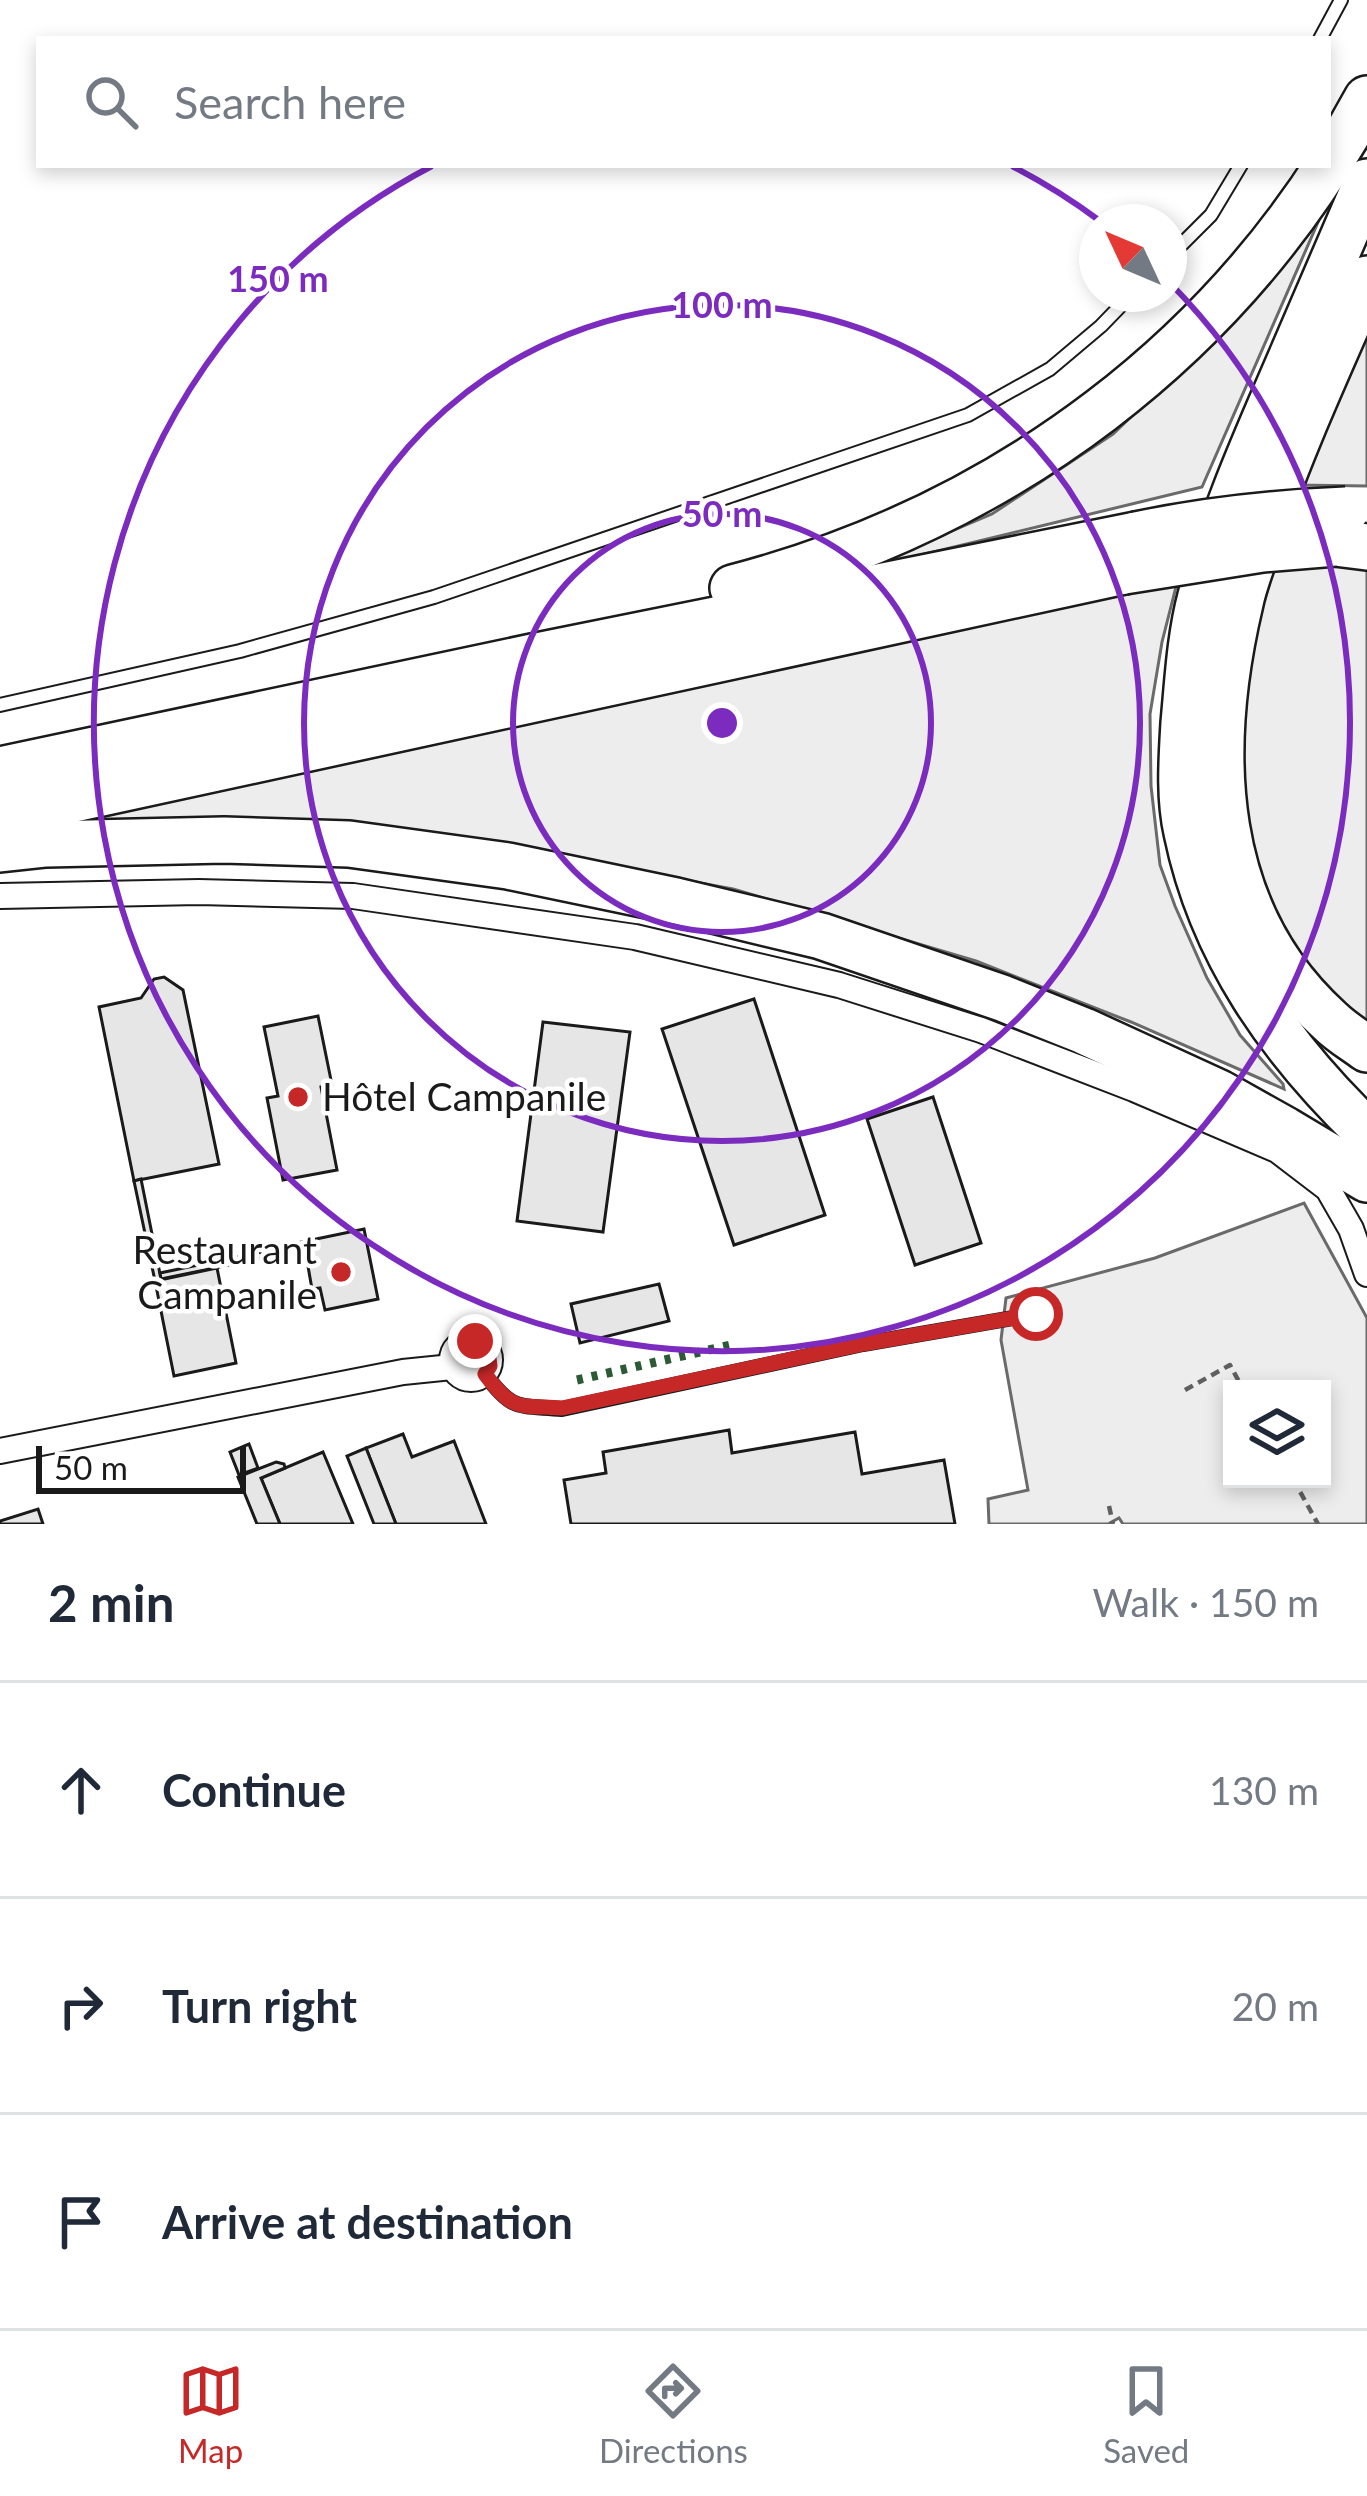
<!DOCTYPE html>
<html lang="en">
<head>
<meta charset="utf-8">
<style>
	body { margin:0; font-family:Lato,sans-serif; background:#f2f2f3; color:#1f2937 }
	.controls { position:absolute; right:36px; bottom:36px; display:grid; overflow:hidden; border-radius:0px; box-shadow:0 6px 18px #0003 }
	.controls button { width:108px; height:108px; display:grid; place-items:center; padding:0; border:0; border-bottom:3px solid #e0e1e3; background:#fff; color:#1f2937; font:60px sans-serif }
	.compass { position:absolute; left:1079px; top:204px; width:108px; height:108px; border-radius:50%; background:#fff; box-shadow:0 6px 18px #0003; rotate:314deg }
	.scale { position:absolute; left:36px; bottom:30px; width:210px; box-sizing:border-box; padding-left:12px; border:6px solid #1a1a1a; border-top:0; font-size:33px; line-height:42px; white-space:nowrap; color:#1a1a1a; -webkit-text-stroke:9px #fff; paint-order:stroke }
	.stop { position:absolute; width:36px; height:36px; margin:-27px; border:9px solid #c62828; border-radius:50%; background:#fff }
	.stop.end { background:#c62828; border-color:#fff; box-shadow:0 3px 12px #0008 }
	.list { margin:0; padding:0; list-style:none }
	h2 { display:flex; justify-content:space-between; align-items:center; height:156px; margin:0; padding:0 48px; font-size:51px }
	h2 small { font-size:39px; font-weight:400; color:#747a83 }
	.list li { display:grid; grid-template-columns:78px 1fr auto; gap:36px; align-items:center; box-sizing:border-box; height:216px; padding:0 48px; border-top:3px solid #e0e1e3 }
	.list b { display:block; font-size:45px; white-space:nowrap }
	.list em { font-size:39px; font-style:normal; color:#747a83 }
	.icon { flex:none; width:66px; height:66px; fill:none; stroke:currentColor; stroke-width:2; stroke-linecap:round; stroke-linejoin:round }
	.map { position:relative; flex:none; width:1367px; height:1524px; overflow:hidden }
	.search { position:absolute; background:#fff; box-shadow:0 6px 18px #0003; left:36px; right:36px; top:36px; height:132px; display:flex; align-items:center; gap:30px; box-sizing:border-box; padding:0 42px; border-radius:0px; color:#747a83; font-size:45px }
	.sheet { height:804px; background:#fff }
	nav { display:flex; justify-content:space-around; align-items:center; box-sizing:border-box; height:168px; border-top:3px solid #e0e1e3; background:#fff; font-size:33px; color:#747a83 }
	nav a { display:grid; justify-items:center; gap:6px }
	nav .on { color:#c62828 }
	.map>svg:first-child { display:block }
	.built { fill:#ededed; stroke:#6a6a6a; stroke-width:3; fill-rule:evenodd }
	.building { fill:#e6e6e6; stroke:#1a1a1a; stroke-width:3 }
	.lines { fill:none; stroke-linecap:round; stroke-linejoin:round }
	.lane-casing { stroke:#1a1a1a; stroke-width:16 }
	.street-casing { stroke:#1a1a1a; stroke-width:28 }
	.highway-casing { stroke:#1a1a1a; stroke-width:50 }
	.path { stroke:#5f5f5f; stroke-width:4.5; stroke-dasharray:9 6; stroke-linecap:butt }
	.lane { stroke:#fff; stroke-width:12 }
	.street { stroke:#fff; stroke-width:24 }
	.highway { stroke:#fff; stroke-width:45 }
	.highway-bridge-casing { stroke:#1a1a1a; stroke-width:50; stroke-linecap:butt }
	.highway-bridge { stroke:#fff; stroke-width:45 }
	.hedge { stroke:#2b5a34; stroke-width:9; stroke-dasharray:6 9; stroke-linecap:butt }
	.route { stroke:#c62828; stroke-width:15 }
	.ring { fill:none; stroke:#7b2cbf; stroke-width:6 }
	.poi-dot { fill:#c62828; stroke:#fff; stroke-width:4.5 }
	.labels { text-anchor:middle; stroke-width:9; stroke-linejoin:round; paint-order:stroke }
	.poi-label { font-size:39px; fill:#1a1a1a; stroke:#fff; text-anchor:start }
	.centre { fill:#7b2cbf; stroke:#fff; stroke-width:6 }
	.ring-label { font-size:36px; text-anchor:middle; font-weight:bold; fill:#7b2cbf; stroke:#fff; stroke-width:9; stroke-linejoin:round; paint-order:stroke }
</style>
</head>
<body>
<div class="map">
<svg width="1367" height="1524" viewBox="0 0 1367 1524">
	<rect width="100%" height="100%" fill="#fff"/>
	<!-- built -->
	<g class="built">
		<polygon points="1319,220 1202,487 859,570 992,514 1113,434 1228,324"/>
		<polygon points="1367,314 1367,486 1296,485"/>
		<polygon points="1268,558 1367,561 1367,1029 1307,974 1254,886 1234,747"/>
		<polygon points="1180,571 1162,642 1150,714 1151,786 1160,865 1175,906 1207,978 1240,1035 1283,1084 1284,1089 1131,1022 976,961 733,889 515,849 62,829 181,792"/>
		<path d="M1304 1203 1367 1318V1524H1123L1119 1518 1108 1524H989L988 1499 1028 1490 1001 1340 1006 1298 1155 1258ZM1232 1389H1322V1479H1232Z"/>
	</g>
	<!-- building -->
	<g class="building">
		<polygon points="164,977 183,990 219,1164 134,1181 99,1007 141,998 154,979"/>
		<polygon points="754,999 825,1215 734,1245 662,1029"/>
		<polygon points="318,1016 332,1085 321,1087 337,1170 283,1180 267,1098 278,1096 264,1027"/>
		<polygon points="543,1022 630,1032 603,1232 517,1221"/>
		<polygon points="933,1097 981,1243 915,1265 867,1119"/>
		<polygon points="141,1179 161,1279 155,1281 134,1181"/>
		<polygon points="364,1229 378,1299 325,1310 320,1288 312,1289 306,1255 299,1256 297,1243"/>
		<polygon points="261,1252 263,1258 161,1279 160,1273"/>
		<polygon points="217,1268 236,1363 174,1376 155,1281"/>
		<polygon points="659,1284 669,1321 580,1343 571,1304"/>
		<polygon points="729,1430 732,1453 855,1432 862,1474 944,1460 955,1524 571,1524 564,1480 606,1473 603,1452"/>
		<polygon points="403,1434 412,1457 454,1441 486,1524 396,1524 366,1448"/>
		<polygon points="249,1444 258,1468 239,1475 230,1452"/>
		<polygon points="366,1448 396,1524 374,1524 347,1456"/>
		<polygon points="323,1452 353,1524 280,1524 261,1478"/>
		<polygon points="276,1462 284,1464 285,1468 261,1478 280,1524 257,1524 238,1477"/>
		<polygon points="38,1509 43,1524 0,1524 0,1521"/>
	</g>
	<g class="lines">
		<defs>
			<g id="lane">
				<polyline points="1320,39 1341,0"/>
				<polyline points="1169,257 1211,215 1241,165"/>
				<polyline points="0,705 240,651 434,597 968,415 1050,369 1101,326 1132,294"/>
				<path d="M485 1374C513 1412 518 1405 562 1409L863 1344 1036 1314"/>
			</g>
			<g id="street">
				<polyline points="0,896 199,892 353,896 635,937 839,985 981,1030 1134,1089 1277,1150 1328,1189 1351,1229 1367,1274"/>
				<circle cx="471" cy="1360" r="19"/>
				<polyline points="0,1451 403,1372 452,1367"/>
			</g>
			<g id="highway">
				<path d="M1367 182C1337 251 1307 321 1277 391 1248 458 1219 526 1201 596 1190 637 1188 681 1184 723 1182 758 1179 797 1187 832 1212 953 1280 1048 1367 1132"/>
				<path d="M1367 279C1329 366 1289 452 1259 542 1253 562 1244 583 1240 603 1205 751 1209 912 1330 1021 1341 1032 1355 1040 1367 1049"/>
				<polyline points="1335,543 1367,547"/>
				<path d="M733 588C1004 517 1233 348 1367 99"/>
				<polyline points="0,770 537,656 1136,535"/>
				<polyline points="0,815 1124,571"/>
				<polyline points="0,849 46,844 224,840 349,844 508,866 676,901 821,936 1002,998 1084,1031 1219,1093 1285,1130 1367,1179"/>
			</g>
		</defs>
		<!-- lane casing -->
		<use href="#lane" class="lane-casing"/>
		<!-- street casing -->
		<use href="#street" class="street-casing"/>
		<!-- highway casing -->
		<use href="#highway" class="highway-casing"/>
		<!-- path -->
		<g class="path">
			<polyline points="1185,1390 1230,1365 1243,1389"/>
			<polyline points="1293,1479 1318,1524"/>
			<polyline points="1109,1506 1113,1524"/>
		</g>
		<!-- lane -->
		<use href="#lane" class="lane"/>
		<!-- street -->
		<use href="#street" class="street"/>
		<!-- highway -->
		<use href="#highway" class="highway"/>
		<defs>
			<g id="highway-bridge">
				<path d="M1136 535C1207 520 1273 513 1346 510"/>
				<polyline points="1124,571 1262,549 1335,543"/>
			</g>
		</defs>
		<!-- highway-bridge casing -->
		<use href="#highway-bridge" class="highway-bridge-casing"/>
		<!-- highway-bridge -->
		<use href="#highway-bridge" class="highway-bridge"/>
		<!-- hedge -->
		<polyline class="hedge" points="577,1380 735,1344"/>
	</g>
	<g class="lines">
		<!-- route -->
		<path class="route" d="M475 1341 488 1351 490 1366 485 1374C513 1412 518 1405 562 1408L863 1344 1036 1314"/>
	</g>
	<!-- distance rings -->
	<g class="ring">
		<circle cx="722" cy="723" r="209"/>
		<circle cx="722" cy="723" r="418"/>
		<path d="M1012 166A628 628 0 0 1 1100 221M1170 283A628 628 0 1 1 432 166"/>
	</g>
	<!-- markers -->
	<g class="poi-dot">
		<circle cx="298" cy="1097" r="12"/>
		<circle cx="341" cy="1272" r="12"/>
	</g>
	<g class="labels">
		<!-- poi labels -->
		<g class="poi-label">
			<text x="322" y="1111">Hôtel Campanile</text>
			<text x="317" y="1264" text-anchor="end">Restaurant<tspan x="317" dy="45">Campanile</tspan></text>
		</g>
	</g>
	<circle cx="722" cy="723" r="18" class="centre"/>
	<g class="ring-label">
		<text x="278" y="292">150 m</text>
		<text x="722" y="318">100 m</text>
		<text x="722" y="527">50 m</text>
	</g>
</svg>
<div class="controls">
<button><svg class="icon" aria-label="layers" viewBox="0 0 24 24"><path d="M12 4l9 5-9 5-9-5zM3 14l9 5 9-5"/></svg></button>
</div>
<svg class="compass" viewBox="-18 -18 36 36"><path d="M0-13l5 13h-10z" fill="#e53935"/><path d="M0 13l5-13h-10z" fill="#747a83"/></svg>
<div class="scale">50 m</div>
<div class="stop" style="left:1036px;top:1314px"></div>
<div class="stop end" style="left:475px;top:1341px"></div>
<div class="search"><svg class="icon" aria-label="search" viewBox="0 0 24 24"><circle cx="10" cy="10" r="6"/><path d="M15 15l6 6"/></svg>Search here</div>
</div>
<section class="sheet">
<h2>2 min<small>Walk · 150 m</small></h2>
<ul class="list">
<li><svg class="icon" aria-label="ahead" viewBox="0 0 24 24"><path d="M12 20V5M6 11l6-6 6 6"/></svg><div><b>Continue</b></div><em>130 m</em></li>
<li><svg class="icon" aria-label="right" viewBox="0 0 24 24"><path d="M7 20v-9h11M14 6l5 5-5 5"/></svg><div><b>Turn right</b></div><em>20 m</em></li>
<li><svg class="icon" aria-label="arrive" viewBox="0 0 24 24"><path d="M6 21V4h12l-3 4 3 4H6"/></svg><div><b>Arrive at destination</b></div></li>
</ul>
</section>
<nav>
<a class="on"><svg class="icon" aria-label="map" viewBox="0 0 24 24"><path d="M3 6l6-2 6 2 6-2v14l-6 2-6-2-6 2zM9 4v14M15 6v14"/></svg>Map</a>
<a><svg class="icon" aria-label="directions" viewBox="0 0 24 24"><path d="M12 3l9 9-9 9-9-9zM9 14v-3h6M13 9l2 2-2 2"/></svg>Directions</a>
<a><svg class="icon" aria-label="saved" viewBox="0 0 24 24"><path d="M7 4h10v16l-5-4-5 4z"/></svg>Saved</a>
</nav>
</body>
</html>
